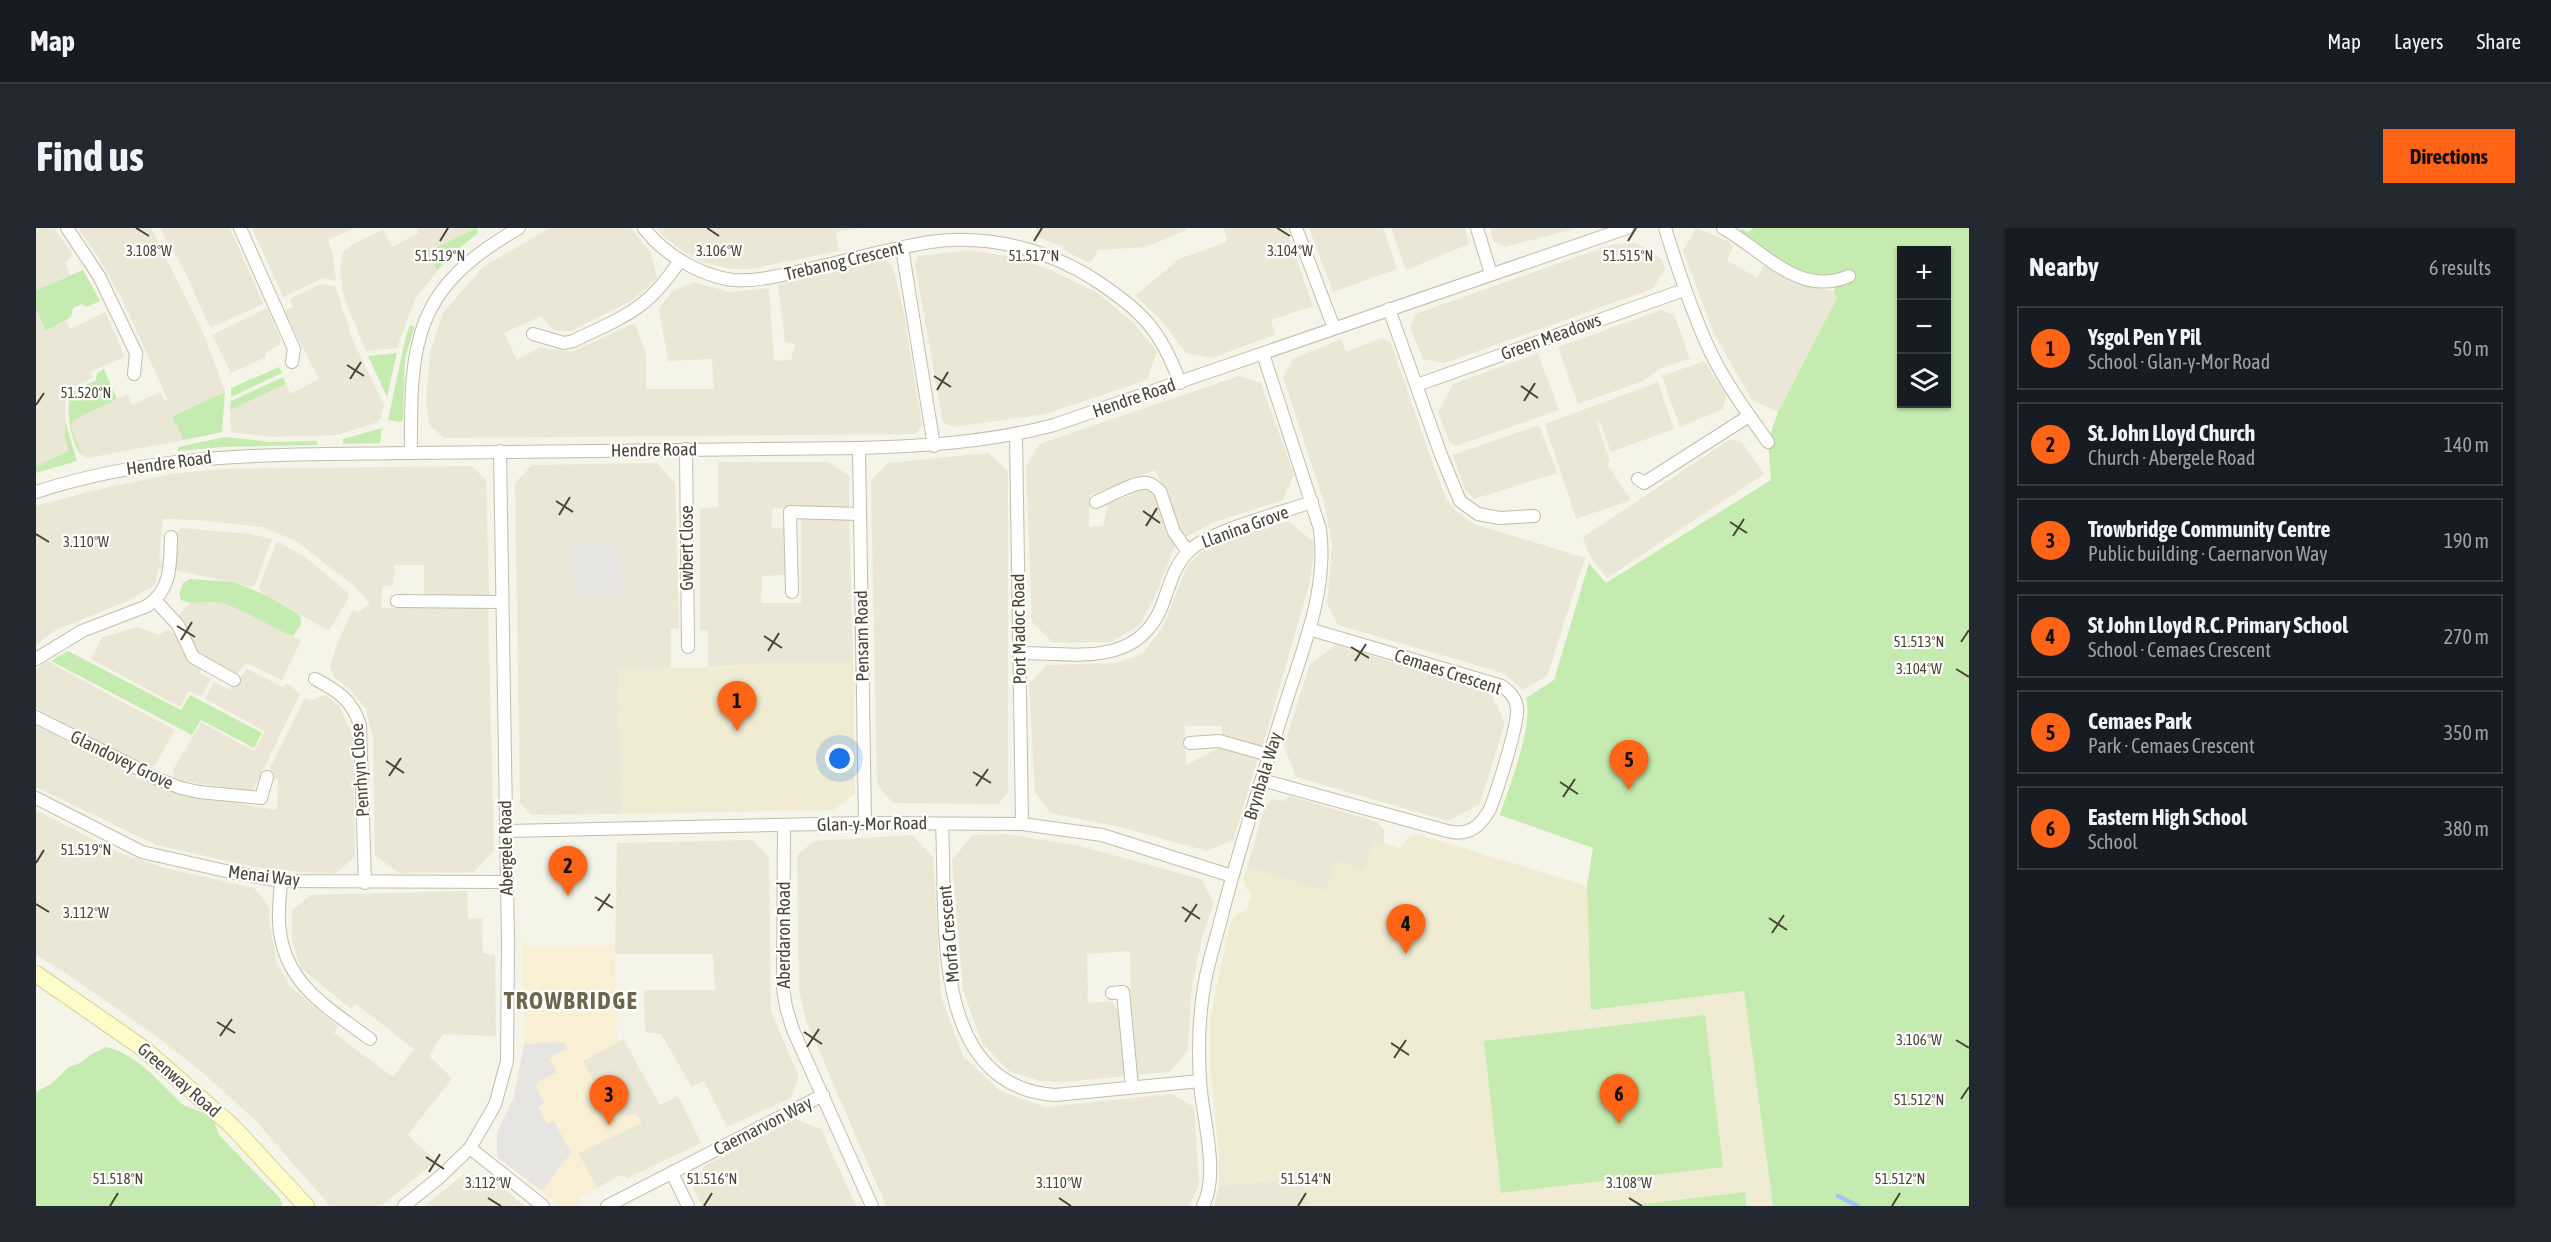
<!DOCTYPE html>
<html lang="en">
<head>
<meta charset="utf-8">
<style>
	body { margin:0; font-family:"Asap Condensed",sans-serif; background:#242831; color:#f1f3f6 }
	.controls { position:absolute; right:18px; top:18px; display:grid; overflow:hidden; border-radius:0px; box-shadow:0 2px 4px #0004 }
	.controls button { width:54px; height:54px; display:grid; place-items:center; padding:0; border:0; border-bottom:2px solid #363941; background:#171b24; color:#f1f3f6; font:30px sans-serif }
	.you { position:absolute; left:804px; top:531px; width:21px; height:21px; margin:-15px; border:4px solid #fff; border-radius:50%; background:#1a73e8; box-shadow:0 0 0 9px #1a73e833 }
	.badge { display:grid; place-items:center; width:39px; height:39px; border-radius:50%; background:#ff6417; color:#111; font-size:20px; font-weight:700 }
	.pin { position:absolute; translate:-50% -50px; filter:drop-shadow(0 2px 3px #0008) }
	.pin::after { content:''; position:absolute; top:32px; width:21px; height:18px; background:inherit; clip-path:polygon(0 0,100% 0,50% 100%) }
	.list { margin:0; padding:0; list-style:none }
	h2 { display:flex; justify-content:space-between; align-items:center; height:78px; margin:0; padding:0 24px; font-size:26px }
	h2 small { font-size:20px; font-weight:400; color:#9ea1a6 }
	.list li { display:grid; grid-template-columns:39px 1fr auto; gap:18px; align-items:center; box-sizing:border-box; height:84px; margin:0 12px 12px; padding:0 12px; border:2px solid #363941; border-radius:0px }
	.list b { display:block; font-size:22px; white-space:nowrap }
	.list p { margin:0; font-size:20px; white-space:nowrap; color:#9ea1a6 }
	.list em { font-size:20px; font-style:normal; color:#9ea1a6 }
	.icon { flex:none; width:33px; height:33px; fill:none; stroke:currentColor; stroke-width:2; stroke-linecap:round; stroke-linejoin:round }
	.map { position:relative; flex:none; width:1933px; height:978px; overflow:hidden; border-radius:0px }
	header { display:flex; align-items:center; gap:36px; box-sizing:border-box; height:84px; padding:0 30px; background:#171b24; border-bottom:2px solid #363941 }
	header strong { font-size:28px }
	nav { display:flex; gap:33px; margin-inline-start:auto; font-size:21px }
	.intro { display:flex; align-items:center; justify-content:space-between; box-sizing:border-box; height:144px; padding:0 36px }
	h1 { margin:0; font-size:42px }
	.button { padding:15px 27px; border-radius:0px; background:#ff6417; color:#111; font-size:21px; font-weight:700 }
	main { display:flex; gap:36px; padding:0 36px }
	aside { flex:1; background:#171b24; border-radius:0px; box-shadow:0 2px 4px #0004 }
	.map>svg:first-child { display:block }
	.residential { fill:#eae7d7 }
	.commercial { fill:#f8efd4 }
	.education { fill:#efecd3 }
	.green { fill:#c6ebb0; fill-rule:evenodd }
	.parking { fill:#e7e5e1 }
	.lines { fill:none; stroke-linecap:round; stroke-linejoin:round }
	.stream { stroke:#a3c4f4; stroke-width:4.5 }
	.street-casing { stroke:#c2beab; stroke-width:14 }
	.secondary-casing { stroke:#d8d297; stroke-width:18 }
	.street { stroke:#fff; stroke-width:12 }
	.secondary { stroke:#fffcca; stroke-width:16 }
	.ticks { fill:none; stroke:#4a4637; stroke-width:2 }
	.labels { text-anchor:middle; stroke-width:4.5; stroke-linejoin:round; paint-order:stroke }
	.street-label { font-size:18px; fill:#4a4637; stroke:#fff }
	.district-label { font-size:24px; font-weight:bold; letter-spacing:1.5px; fill:#6d664d; stroke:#fff }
	.ticks-label { font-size:15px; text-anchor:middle; fill:#4a4637; stroke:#fff; stroke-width:4.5; stroke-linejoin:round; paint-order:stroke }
</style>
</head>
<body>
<header>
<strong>Map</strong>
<nav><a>Map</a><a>Layers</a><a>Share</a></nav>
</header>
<div class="intro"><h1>Find us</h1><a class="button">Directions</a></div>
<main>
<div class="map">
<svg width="1933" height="978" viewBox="0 0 1933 978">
	<rect width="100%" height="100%" fill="#f5f4e9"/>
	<!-- residential -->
	<g class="residential">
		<polygon points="4,0 18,0 37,27 29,35 34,47 0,62 0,2"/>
		<polygon points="42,0 115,0 169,109 189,164 136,187 148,212 51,230 46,227 35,198 38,192 91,166 96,177 124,164 129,173 132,172 86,71 62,28"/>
		<polygon points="124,0 194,0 227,76 174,100 149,44"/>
		<polygon points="216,0 317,0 317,1 292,12 297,28 300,53 287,50 247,69"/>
		<polygon points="381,0 441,0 393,22 401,43 379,71 361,120 330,123 308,69 304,43 307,24 317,16 347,2 356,19 383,5"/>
		<polygon points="514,0 595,0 615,25 621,50 597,72 535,103 517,102 505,88 468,105 481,132 504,119 535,124 599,95 610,126 610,161 678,161 676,131 632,133 623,80 637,63 658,54 693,64 733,60 738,133 755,132 759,116 749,114 742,57 850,32 857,39 868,86 886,198 880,206 408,210 393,197 390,174 394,125 407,85 447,39"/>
		<polygon points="621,0 825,0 800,4 803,23 714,41 696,41 669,35 648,24 627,8"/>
		<polygon points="1000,0 1150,0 1151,2 1110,19 1062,22 1056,33 1052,34 1031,24 1026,18 1001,9"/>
		<polygon points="1188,0 1250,0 1277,78 1235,92 1239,107 1175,130 1150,125 1126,93 1099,68 1143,31 1191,14"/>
		<polygon points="1273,0 1347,0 1361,41 1297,64"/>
		<polygon points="1355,0 1429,0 1433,16 1370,42"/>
		<polygon points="1454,0 1542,0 1469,19 1457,12"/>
		<polygon points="1660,0 1692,13 1697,19 1691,32 1721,50 1729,36 1758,54 1804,65 1742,184 1716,172 1679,108 1647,23"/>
		<polygon points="1600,15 1626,31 1629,42 1616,61 1409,135 1387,131 1374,100 1379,86 1574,17"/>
		<polygon points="934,22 975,29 1010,40 1060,64 1098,95 1121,124 1111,152 1009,186 918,199 907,195 879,37 882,28"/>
		<polygon points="284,56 299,58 318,115 348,177 345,190 339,195 301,207 236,209 195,204 194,182 250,156 254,166 283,151 248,83 257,79 254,71"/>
		<polygon points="231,80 245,113 243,117 229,125 230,129 195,145 176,107"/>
		<polygon points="0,82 10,103 30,93 34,101 69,84 88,126 87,130 54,144 57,150 29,163 29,210 34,223 0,238"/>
		<polygon points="1625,82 1638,87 1654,131 1625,140 1607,153 1542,176 1522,119"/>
		<polygon points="1346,110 1355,115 1399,242 1410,270 1420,283 1436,295 1549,330 1511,448 1487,462 1467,445 1302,397 1291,376 1296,317 1289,278 1247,149 1257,131 1305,111 1310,124"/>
		<polygon points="1502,125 1523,182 1420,218 1414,215 1402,184 1417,156"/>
		<polygon points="1668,133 1690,167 1687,181 1644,199 1626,148"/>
		<polygon points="1203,148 1225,155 1258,247 1246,273 1178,294 1150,309 1145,307 1120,242 1054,267 1053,299 1067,298 1072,276 1106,262 1118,263 1140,316 1119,368 1104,397 1075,414 1017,415 996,394 990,239 1003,216"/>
		<polygon points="1622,154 1638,201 1575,224 1563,193 1560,193 1574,232 1571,236 1595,272 1540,291 1509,196"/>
		<polygon points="1503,197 1521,245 1438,271 1429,262 1417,227"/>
		<polygon points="1693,212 1705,213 1728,246 1571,350 1553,327 1547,309"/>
		<polygon points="952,225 972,243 972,565 962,576 857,575 841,557 835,252 852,235"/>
		<polygon points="682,234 793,234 813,248 813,282 737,280 735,299 748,301 749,347 726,348 725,375 765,375 765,290 813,291 817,434 725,434 725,437 672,439 672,403 664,402 664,281 682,279"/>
		<polygon points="621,235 639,255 643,401 635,400 635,441 582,441 586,586 495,587 484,575 479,255 496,237"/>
		<polygon points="436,238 450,252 453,368 388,371 388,337 359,337 357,357 346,359 345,380 452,378 458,623 438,644 363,645 339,627 337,511 330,481 314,461 299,450 294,439 300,419 316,382 323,384 334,375 318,358 260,313 226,299 162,292 127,291 123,328 127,336 125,341 122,341 119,357 92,373 18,403 0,417 0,278 55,263 135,246 184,241"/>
		<polygon points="1252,293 1279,315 1274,354 1226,520 1186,510 1186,498 1149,498 1150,537 1183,520 1222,531 1197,612 1171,623 1084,599 1014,585 999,564 993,456 1011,437 1081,435 1106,426 1127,399 1151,338 1170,320"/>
		<polygon points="145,300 214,306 236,311 218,359 138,342 141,305"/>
		<polygon points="241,313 269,329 311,364 313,369 293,403 224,363 223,359"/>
		<polygon points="166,362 265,412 246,452 210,435 201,447 160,423 151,401 141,389"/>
		<polygon points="102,399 123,407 132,401 144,411 165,439 164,445 175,451 165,469 153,463 144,479 55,431 66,409"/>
		<polygon points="1300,417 1454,464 1469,495 1444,576 1412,593 1260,549 1248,518 1274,436"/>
		<polygon points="11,433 139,502 119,537 113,540 0,480 0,442"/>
		<polygon points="211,441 247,459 251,455 264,466 217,563 146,553 138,549 137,542 165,494 218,523 229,503 169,471 178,454 194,462"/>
		<polygon points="290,467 304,479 317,509 319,629 300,645 264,644 218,639 120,617 0,559 0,497 101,550 144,566 241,582 242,551 234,549 235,538 269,470 275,472"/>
		<polygon points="1254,568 1341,594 1348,602 1348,615 1339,613 1328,642 1289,664 1211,639 1229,578 1236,571 1248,573"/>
		<polygon points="0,582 88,627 133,641 218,660 234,680 233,690 240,733 254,758 302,798 298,805 357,849 378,821 320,776 315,781 265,740 256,713 256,683 274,667 431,663 432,691 446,690 447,725 459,727 460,808 407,806 393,828 416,850 372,907 400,933 345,978 294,978 220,893 166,844 117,806 28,744 0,727"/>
		<polygon points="968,606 1041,617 1165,651 1178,675 1166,709 1155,764 1152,822 1134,844 1100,847 1095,778 1094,723 1051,726 1052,775 1076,773 1083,785 1091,848 1028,854 1004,853 973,843 946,815 927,762 916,632 937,607"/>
		<polygon points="876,607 897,629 905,768 927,828 964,863 1009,879 1136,866 1158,879 1163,957 1153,978 850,978 769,790 763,762 761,627 778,613"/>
		<polygon points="716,612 733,629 735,784 763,849 755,870 691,899 668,853 656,859 625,806 609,804 608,762 679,762 677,726 579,726 581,615"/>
		<polygon points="587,811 624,877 642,868 665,915 592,950 584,947 561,960 542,925 605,895 571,879 547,833"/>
		<polygon points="760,891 785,901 820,978 666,978 657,960 668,938"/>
		<polygon points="427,947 450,947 489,978 389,978"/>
		<polygon points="1266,949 1271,978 1178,978 1183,958"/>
	</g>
	<!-- commercial -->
	<polygon class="commercial" points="487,712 495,719 579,717 581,815 547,833 571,879 583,873 592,889 600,885 605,895 542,925 561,960 544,970 542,978 524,978 461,929 461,905 478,869 488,816"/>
	<!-- education -->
	<g class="education">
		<polygon points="725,434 817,434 819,565 798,582 586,586 582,441 700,439 700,437 725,437"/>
		<polygon points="1381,606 1551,658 1556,782 1708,763 1737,978 1271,978 1266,949 1183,958 1183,925 1174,842 1174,790 1194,695 1200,686 1210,682 1216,666 1210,660 1207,651 1211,639 1289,664 1300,633 1328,642 1339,612 1364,620 1373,608"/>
	</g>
	<!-- green -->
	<g class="green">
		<polygon points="441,0 442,5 417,25 401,43 392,23"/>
		<path d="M1717 0H1933V978H1737L1708 763 1555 782 1551 658 1557 620 1464 587C1473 558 1498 498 1490 470L1518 452 1553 335 1570 355 1735 252 1732 214 1742 184 1801 70 1798 64 1799 59 1741 34 1703 3 1706 1 1712 4ZM1866 22H1910V176H1866Z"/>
		<polygon points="47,42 64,73 51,79 46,76 37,80 35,89 10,103 0,82 0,62"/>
		<polygon points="374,97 378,99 369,131 367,191 365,194 352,192 369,112"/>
		<polygon points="361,125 351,169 332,128"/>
		<polygon points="243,139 246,145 195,169 195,160"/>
		<path d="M68 141 81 171 38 192 35 198 46 227C35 218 27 173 38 163 44 158 53 156 60 152L61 145Z"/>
		<polygon points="247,149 250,156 194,182 195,173"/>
		<polygon points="189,164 186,204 148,212 136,188"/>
		<polygon points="29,193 41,233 0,245 0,238 33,223 29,210"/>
		<polygon points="346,200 344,215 307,216 307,211"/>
		<polygon points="189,209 235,214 281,213 281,217 187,219 142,223 142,219"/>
		<path d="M154 351 198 354 232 368 264 387 265 397 257 408C233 399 211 383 187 375 173 371 159 378 145 372L143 366 147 355Z"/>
		<polygon points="32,423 145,482 154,467 226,505 218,520 165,492 156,507 15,433"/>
		<polygon points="1669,787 1687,939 1465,965 1448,813"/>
		<path d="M70 819C101 826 124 855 146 876 156 882 168 882 177 893 180 896 181 902 183 907L244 970 246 978H0V864L15 856 33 839 44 835 54 827Z"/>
		<polygon points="1709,964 1710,978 1592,978"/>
	</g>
	<!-- parking -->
	<g class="parking">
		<polygon points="584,313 587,368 544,371 536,351 534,316"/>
		<polygon points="528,814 530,821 513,830 521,844 502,854 500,859 508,875 502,879 511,896 518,893 535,925 506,963 461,929 461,905 478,869 488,816"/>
	</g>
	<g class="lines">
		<!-- stream -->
		<polyline class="stream" points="1802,968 1822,978"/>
		<defs>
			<g id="street">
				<polyline points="31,0 63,48 100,125 98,146"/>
				<polyline points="204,0 258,121 256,134"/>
				<path d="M608 0C627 26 665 48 697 52 721 54 745 47 769 42 810 33 852 21 894 14 951 6 1011 21 1059 52 1105 82 1125 102 1144 155"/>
				<polyline points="1260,0 1298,100"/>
				<polyline points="1441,0 1455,46"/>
				<path d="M1629 0C1642 42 1656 85 1675 125 1690 156 1712 186 1732 214"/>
				<path d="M1687 0C1727 22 1763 70 1813 48"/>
				<polyline points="866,20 898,218"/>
				<polyline points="1353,81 1405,227 1424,273 1442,286 1464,290 1498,288"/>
				<path d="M497 106 528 115 537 113C589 88 612 82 644 32"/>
				<polyline points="1381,157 1648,62"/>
				<polyline points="980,207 986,596"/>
				<polyline points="823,220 829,595"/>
				<polyline points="650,221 652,419"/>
				<path d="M375 225C374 112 378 60 483 0"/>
				<polyline points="1602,251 1608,255 1713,188"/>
				<path d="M0 264C126 223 243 227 373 225 523 223 673 221 823 220 890 218 954 214 1018 197L1591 0"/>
				<path d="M1060 274C1071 269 1100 253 1111 255 1116 255 1120 260 1124 263L1138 304 1152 324"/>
				<polyline points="756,364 754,284 824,286"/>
				<polyline points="119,372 142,397 157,429 198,452"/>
				<polyline points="361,373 466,374"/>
				<path d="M984 425C1036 425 1100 440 1125 380 1133 361 1137 338 1153 323 1171 304 1248 284 1276 274"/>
				<path d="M0 431 46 403 111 378C136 361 134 337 135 309"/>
				<path d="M279 451C302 463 316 472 324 497L329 655"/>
				<polyline points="0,489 122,551 145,560 163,564 225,570 231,549"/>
				<polyline points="1154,515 1183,513 1233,527"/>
				<path d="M1226 552 1411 603C1422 606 1433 605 1442 597 1446 593 1450 588 1453 583 1460 567 1483 495 1481 480 1480 470 1474 464 1466 458L1273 401"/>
				<polyline points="0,570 106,624 194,644 245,653 471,654"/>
				<path d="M906 596C911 686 891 858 1019 867L1164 853"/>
				<polyline points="748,598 747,760 750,779 757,802 836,978"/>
				<polyline points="470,603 829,595 986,596 1066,607 1196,648"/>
				<path d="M245 653C244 670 241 687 244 704 251 758 294 781 334 811"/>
				<polyline points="1076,765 1087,764 1096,859"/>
				<polyline points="434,920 507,978"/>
				<polyline points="636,945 652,978"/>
				<polyline points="368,978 405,948 434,920 459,877 471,833 472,714 464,223"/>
				<polyline points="571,978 787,867"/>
				<path d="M1167 978C1184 945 1166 889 1164 853 1162 820 1163 785 1169 753 1173 732 1180 711 1185 691 1203 619 1227 548 1249 477 1267 420 1292 362 1284 301L1227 126"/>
			</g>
			<polyline id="secondary" points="0,746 108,821 196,898 270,978"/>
		</defs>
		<!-- street casing -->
		<use href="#street" class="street-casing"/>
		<!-- secondary casing -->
		<use href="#secondary" class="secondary-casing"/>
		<!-- street -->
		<use href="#street" class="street"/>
		<!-- secondary -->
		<use href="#secondary" class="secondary"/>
	</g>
	<!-- ticks -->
	<path class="ticks" d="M100 0 113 8M671 0 683 8M1241 0 1254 8M404 13 412 0M998 13 1006 0M1592 13 1600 0M311 137 328 148M898 148 915 159M314 151 325 134M1485 158 1502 170M901 162 912 144M1488 173 1499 155M0 177 8 165M520 273 537 284M1107 283 1124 295M523 287 534 269M1694 294 1711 305M1110 298 1121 280M0 306 13 314M1697 308 1708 291M141 398 159 409M728 408 746 420M145 412 156 394M1925 414 1933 402M1315 419 1333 430M732 423 743 405M1319 433 1330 416M1920 441 1933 449M350 533 368 545M937 544 955 555M353 548 365 530M1524 554 1542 566M940 558 952 541M1527 569 1539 551M0 635 8 622M559 669 577 680M0 676 13 684M1146 679 1164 691M562 683 574 666M1733 690 1751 702M1149 694 1161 676M1736 705 1748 687M181 794 199 805M768 804 786 816M184 808 196 791M1920 812 1933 820M1355 815 1373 827M771 819 783 801M1358 830 1370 812M1925 871 1933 859M390 929 408 941M393 944 404 926M452 970 465 978M1023 970 1035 978M1593 970 1606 978M74 978 82 965M668 978 676 965M1262 978 1270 965M1856 978 1864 965"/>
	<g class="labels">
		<!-- street labels -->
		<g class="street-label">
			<text transform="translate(808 33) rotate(-13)" y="6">Trebanog Crescent</text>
			<text transform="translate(1515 109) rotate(-20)" y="6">Green Meadows</text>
			<text transform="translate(1098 170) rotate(-19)" y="6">Hendre Road</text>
			<text transform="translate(618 222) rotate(-1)" y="6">Hendre Road</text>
			<text transform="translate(133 235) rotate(-8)" y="6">Hendre Road</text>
			<text transform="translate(1209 299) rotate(-20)" y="6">Llanina Grove</text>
			<text transform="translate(651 320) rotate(-90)" y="6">Gwbert Close</text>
			<text transform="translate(983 401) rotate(-91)" y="6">Port Madoc Road</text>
			<text transform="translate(826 408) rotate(-91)" y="6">Pensarn Road</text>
			<text transform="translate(1412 444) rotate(18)" y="6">Cemaes Crescent</text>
			<text transform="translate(86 532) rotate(26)" y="6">Glandovey Grove</text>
			<text transform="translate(324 542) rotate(-94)" y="6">Penrhyn Close</text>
			<text transform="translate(1227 548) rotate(-73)" y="6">Brynbala Way</text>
			<text transform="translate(836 596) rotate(-1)" y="6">Glan-y-Mor Road</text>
			<text transform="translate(470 620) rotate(-91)" y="6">Abergele Road</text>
			<text transform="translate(228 648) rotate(7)" y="6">Menai Way</text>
			<text transform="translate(913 706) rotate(-95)" y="6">Morfa Crescent</text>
			<text transform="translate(748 707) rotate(-90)" y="6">Aberdaron Road</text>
			<text transform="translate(143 852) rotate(41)" y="6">Greenway Road</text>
			<text transform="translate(727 898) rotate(-27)" y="6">Caernarvon Way</text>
		</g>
		<!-- district labels -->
		<g class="district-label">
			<text x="535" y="781">TROWBRIDGE</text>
		</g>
	</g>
	<g class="ticks-label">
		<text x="1254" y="28">3.104°W</text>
		<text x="113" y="28">3.108°W</text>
		<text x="683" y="28">3.106°W</text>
		<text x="404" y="33">51.519°N</text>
		<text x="998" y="33">51.517°N</text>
		<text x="1592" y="33">51.515°N</text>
		<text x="50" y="170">51.520°N</text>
		<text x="50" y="319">3.110°W</text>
		<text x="1883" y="419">51.513°N</text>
		<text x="1883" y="446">3.104°W</text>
		<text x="50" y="627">51.519°N</text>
		<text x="50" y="690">3.112°W</text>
		<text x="1883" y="817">3.106°W</text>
		<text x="1883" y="877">51.512°N</text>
		<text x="82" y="956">51.518°N</text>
		<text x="676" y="956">51.516°N</text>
		<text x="1270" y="956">51.514°N</text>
		<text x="1864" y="956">51.512°N</text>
		<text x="452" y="960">3.112°W</text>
		<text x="1023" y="960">3.110°W</text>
		<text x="1593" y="960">3.108°W</text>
	</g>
</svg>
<div class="controls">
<button>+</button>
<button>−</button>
<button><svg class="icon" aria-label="layers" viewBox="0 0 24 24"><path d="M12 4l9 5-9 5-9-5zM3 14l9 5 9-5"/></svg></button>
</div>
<div class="you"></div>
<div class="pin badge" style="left:701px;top:503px">1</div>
<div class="pin badge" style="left:532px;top:668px">2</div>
<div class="pin badge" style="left:573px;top:897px">3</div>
<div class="pin badge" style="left:1370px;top:726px">4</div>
<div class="pin badge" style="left:1593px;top:562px">5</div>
<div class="pin badge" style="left:1583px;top:896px">6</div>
</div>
<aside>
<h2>Nearby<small>6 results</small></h2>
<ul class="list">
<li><span class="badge">1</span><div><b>Ysgol Pen Y Pil</b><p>School · Glan-y-Mor Road</p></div><em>50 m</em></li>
<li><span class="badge">2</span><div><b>St. John Lloyd Church</b><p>Church · Abergele Road</p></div><em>140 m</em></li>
<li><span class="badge">3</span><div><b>Trowbridge Community Centre</b><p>Public building · Caernarvon Way</p></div><em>190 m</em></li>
<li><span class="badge">4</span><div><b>St John Lloyd R.C. Primary School</b><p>School · Cemaes Crescent</p></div><em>270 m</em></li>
<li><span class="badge">5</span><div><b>Cemaes Park</b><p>Park · Cemaes Crescent</p></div><em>350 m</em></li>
<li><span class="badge">6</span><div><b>Eastern High School</b><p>School</p></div><em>380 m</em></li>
</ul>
</aside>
</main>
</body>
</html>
